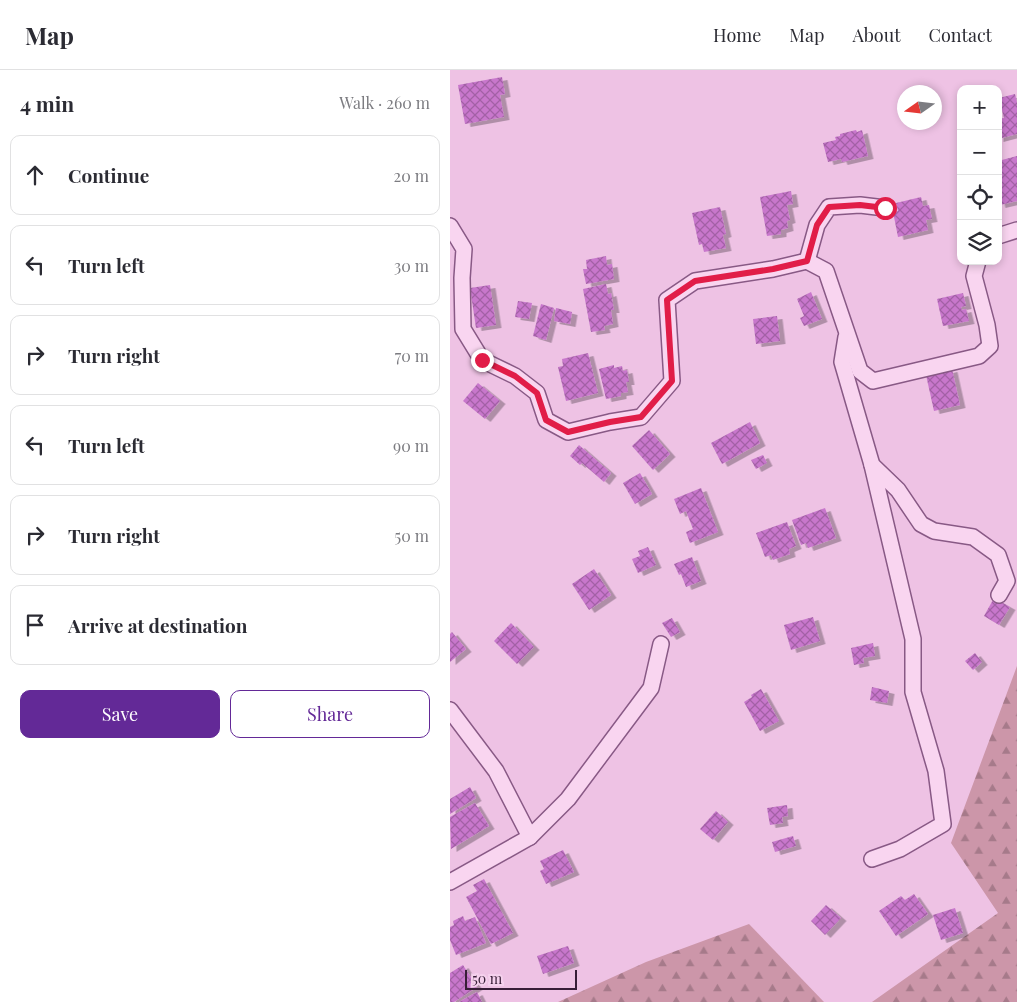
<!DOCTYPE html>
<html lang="en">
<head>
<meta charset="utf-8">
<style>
	body { margin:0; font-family:"Playfair Display",serif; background:#f7f7f7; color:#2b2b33 }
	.controls { position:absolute; right:15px; top:15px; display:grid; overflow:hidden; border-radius:10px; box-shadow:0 2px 8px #0003 }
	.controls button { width:45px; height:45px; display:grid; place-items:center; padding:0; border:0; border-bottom:1px solid #e1e1e2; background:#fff; color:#2b2b33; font:25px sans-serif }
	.compass { position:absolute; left:447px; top:15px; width:45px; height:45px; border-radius:50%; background:#fff; box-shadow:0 2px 8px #0003; rotate:256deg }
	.scale { position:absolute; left:15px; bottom:12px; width:112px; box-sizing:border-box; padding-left:5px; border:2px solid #371d37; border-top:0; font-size:14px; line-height:18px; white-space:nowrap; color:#371d37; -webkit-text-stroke:4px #f5d1ed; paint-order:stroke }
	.stop { position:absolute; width:15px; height:15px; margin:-11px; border:4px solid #e11d48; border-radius:50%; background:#fff }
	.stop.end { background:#e11d48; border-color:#fff; box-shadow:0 1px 5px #0008 }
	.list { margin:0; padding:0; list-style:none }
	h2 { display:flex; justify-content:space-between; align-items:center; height:65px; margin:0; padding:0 20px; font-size:21px }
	h2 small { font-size:16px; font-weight:400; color:#7c7c81 }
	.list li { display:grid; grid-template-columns:32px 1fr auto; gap:15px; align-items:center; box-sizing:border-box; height:80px; margin:0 10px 10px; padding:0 10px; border:1px solid #e1e1e2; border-radius:10px }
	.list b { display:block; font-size:19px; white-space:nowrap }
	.list em { font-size:16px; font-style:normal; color:#7c7c81 }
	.actions { display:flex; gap:10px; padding:15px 20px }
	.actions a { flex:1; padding:11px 0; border:1px solid #632997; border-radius:10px; text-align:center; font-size:18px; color:#632997 }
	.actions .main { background:#632997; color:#fff }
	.icon { flex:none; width:28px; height:28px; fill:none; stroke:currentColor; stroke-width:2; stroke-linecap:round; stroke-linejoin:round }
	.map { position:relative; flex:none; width:567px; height:932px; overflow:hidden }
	header { display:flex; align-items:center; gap:30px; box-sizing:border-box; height:70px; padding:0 25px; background:#fff; border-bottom:1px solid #e1e1e2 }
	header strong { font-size:24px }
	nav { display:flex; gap:28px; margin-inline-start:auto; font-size:18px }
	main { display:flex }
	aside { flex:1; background:#fff }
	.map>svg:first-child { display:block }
	.forest { fill:url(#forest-firs) }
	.building { fill:url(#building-cross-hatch); filter:url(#shadow) }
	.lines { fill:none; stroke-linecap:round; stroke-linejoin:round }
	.minor-casing { stroke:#885985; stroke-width:18 }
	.minor { stroke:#f9d5f0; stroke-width:15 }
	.route { stroke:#e11d48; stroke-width:6 }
</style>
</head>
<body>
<header>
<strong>Map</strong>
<nav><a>Home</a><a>Map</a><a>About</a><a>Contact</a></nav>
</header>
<main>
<aside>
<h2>4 min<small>Walk · 260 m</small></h2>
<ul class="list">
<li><svg class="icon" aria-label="ahead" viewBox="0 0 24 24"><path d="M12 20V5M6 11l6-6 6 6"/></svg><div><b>Continue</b></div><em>20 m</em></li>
<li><svg class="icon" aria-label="left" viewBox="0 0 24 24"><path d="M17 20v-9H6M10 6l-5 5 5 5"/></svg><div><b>Turn left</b></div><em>30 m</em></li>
<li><svg class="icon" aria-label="right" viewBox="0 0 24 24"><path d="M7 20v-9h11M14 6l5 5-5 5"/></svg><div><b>Turn right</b></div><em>70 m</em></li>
<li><svg class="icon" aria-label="left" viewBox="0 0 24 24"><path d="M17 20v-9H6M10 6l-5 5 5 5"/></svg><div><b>Turn left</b></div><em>90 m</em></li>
<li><svg class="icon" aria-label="right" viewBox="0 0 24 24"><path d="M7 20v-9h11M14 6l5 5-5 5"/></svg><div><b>Turn right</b></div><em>50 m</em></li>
<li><svg class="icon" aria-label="arrive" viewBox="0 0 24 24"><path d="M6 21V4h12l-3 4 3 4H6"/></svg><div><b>Arrive at destination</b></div></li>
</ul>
<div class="actions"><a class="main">Save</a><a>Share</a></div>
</aside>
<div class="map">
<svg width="567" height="932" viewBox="0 0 567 932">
	<defs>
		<pattern id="forest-firs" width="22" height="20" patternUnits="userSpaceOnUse" patternTransform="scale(1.25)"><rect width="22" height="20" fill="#cc96a9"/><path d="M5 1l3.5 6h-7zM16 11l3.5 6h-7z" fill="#a67a8a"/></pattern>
		<pattern id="building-cross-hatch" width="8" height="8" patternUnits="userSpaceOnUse" patternTransform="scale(1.25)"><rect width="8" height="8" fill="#c877cc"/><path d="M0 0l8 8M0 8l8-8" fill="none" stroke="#a361a6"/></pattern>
		<filter id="shadow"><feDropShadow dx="5.5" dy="3" stdDeviation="0" flood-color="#0004"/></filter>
	</defs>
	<rect width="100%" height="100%" fill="#eec2e4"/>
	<!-- forest -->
	<g class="forest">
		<polygon points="567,596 567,932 422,932 548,843 501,773"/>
		<polygon points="299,854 374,932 108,932 196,892"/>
	</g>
	<!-- building -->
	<g class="building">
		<polygon points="52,7 55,24 50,25 54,47 15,54 8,15"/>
		<polygon points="565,24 567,33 567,64 548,69 548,49 554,48 549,28"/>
		<polygon points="406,60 407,62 412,60 418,86 392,92 391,89 378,92 373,73 386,70 385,67 390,66 390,64"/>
		<polygon points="567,86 567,131 550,135 548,127 548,91"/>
		<polygon points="341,121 343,134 337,135 340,150 337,151 338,158 331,160 331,164 317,166 310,127"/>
		<polygon points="471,127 473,136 479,135 482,149 476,150 478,160 448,167 443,142 448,141 446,133"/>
		<polygon points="270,137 276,164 273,165 276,178 254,182 252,174 249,175 242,143"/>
		<polygon points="156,186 157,195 162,194 164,209 136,214 133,199 137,199 136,190"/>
		<polygon points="156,214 158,224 161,223 164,240 161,240 163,254 154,256 155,260 141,262 133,219"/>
		<polygon points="40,215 46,255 26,258 20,218"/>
		<polygon points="361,222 372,249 354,256 350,248 354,246 347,229"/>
		<polygon points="513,223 516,236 511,237 512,240 516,239 519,251 493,256 487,229"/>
		<polygon points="68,231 82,233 79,249 65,247"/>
		<polygon points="91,234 104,238 96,270 83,266"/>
		<polygon points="106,238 122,242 120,254 104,251"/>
		<polygon points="327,246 330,271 306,274 303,249"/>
		<polygon points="138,283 148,323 116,331 108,297 113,296 112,289"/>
		<polygon points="164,295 164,298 172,296 173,301 177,300 179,312 176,312 178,322 171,323 171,326 156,329 149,299"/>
		<polygon points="502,299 510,335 484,341 476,305"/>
		<polygon points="28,313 50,331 35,349 13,331"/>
		<polygon points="300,352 310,373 272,394 261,373"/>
		<polygon points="199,360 220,384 203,400 182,376"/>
		<polygon points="129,375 161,403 154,412 132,393 130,395 120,386"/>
		<polygon points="313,385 317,393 306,399 301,390"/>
		<polygon points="190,403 202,424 185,434 173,413"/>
		<polygon points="251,418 268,462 240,473 236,462 243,459 236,441 230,444 224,429"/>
		<polygon points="375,438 386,468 358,478 356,473 351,475 342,450"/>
		<polygon points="337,452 346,476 339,479 340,484 323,490 321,485 315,487 306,463"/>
		<polygon points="198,477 206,495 188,503 182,489 190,486 188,481"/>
		<polygon points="242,487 251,511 236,517 231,504 229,505 224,494"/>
		<polygon points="144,499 161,525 139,540 122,514"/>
		<polygon points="544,528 560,537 549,555 534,546"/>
		<polygon points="363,547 370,571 341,580 334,555"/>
		<polygon points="222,548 230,562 221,567 212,553"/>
		<polygon points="61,553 84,577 67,594 44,571"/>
		<polygon points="2,562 16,579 0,592 0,564"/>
		<polygon points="423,573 425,586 413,588 414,593 404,595 401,578"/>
		<polygon points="525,583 532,592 523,600 515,591"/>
		<polygon points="422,617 439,621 437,633 420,630"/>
		<polygon points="311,619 329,651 310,661 294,632 302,627 301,625"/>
		<polygon points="20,717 26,728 0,744 0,729"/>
		<polygon points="25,733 39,756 1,779 0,747"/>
		<polygon points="337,735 338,746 332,747 333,753 320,755 317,738"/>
		<polygon points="266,741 278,752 263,770 250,759"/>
		<polygon points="343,766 346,776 325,782 322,772"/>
		<polygon points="113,780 124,802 96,814 90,801 94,799 90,791"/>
		<polygon points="34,809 63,863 41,874 16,827 27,821 23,815"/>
		<polygon points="464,824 478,844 446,866 429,841 451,826 455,830"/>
		<polygon points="376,835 391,848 375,865 361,851"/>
		<polygon points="505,838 513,863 491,870 483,845"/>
		<polygon points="13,846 15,851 25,847 36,873 6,885 0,870 0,857 4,855 3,851"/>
		<polygon points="118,876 124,893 93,904 87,886"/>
		<polygon points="13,895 27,917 4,932 0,932 0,903"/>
		<polygon points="27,922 32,932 9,932"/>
	</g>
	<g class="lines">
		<defs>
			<g id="minor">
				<polyline points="0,156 14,179 12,208 13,259 32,290 65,306 87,323 96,350 118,362 160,352 191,347 222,311 217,230 245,211 323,199 357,191 376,201 410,301 423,311 529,286 540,276 537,255 524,206 528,191"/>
				<polyline points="548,166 567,160"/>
				<polyline points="357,191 367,155 379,137 410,135 435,138"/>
				<polyline points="396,267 392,292 422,395 448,420 471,454 484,461 523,467 548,485 557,511 549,525"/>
				<polyline points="422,395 463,569 463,622 486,701 493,754 450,779 422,789"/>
				<polyline points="0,640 46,701 80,767"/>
				<polyline points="0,812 80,767 118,729 201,618 211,574"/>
			</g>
		</defs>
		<!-- minor casing -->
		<use href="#minor" class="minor-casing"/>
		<!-- minor -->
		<use href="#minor" class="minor"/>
	</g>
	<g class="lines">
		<!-- route -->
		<polyline class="route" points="32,290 65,306 87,323 96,350 118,362 160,352 191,347 222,311 217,230 245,211 323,199 357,191 367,155 379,137 410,135 435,138"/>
	</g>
</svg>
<div class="controls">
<button>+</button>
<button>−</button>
<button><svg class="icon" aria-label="locate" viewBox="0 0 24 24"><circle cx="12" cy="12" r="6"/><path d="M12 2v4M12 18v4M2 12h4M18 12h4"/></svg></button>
<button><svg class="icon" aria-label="layers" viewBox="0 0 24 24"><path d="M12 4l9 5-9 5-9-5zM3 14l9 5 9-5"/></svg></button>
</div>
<svg class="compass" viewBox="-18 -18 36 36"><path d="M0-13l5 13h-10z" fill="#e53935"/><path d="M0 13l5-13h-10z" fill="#7c7c81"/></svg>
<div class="scale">50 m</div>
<div class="stop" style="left:435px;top:138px"></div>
<div class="stop end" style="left:32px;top:290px"></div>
</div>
</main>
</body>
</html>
